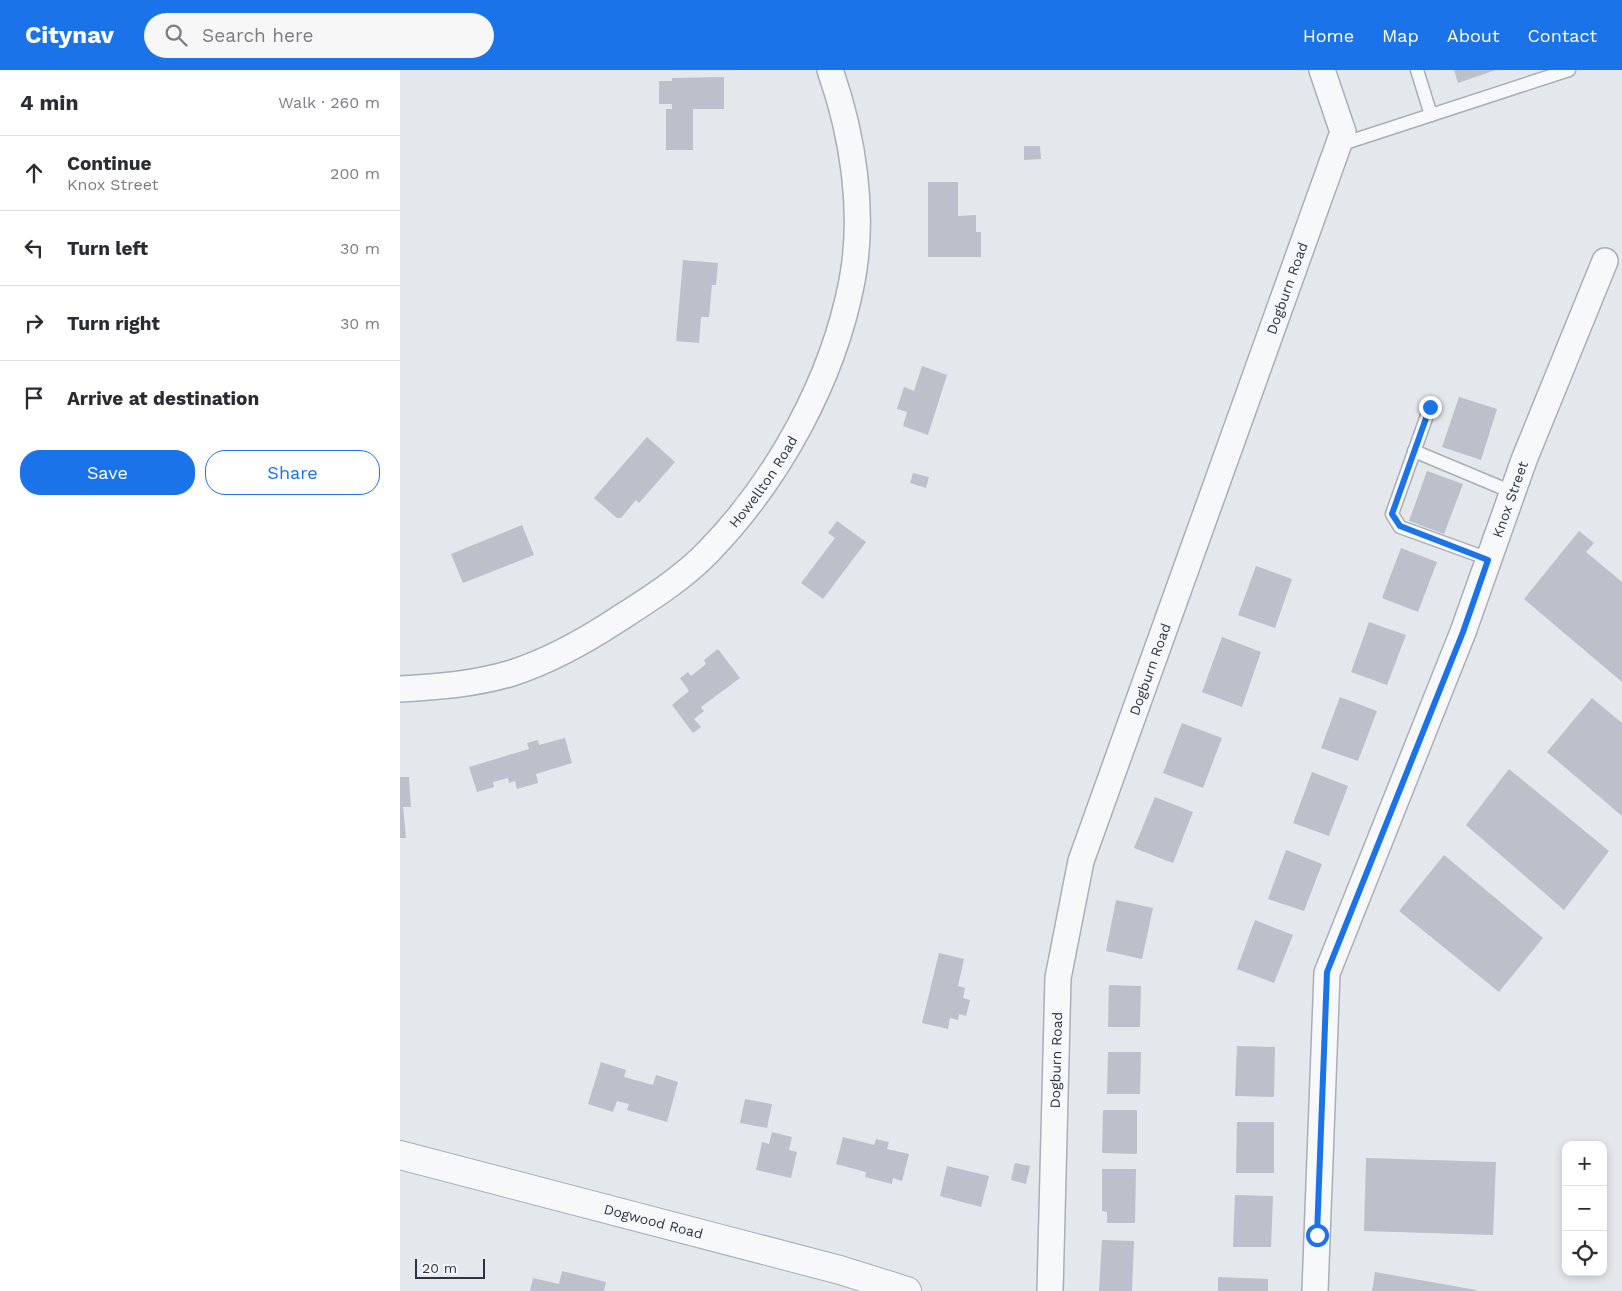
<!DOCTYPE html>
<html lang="en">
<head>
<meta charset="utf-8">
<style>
	body { margin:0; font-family:"Work Sans",sans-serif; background:#f7f7f7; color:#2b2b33 }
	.controls { position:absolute; right:15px; bottom:15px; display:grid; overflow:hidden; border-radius:10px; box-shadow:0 2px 8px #0003 }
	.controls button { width:45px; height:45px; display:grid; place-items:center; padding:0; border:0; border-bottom:1px solid #e1e1e2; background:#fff; color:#2b2b33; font:25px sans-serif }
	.scale { position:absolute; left:15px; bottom:12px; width:70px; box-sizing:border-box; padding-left:5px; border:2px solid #2b3445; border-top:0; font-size:14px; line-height:18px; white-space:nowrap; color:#2b3445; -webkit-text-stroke:4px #f4f6f9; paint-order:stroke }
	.stop { position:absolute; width:15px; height:15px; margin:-11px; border:4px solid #1a73e8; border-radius:50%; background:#fff }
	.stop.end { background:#1a73e8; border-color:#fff; box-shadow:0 1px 5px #0008 }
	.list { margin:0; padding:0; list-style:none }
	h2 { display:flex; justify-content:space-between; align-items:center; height:65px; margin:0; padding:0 20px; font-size:21px }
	h2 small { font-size:16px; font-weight:400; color:#7c7c81 }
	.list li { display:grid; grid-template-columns:32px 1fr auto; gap:15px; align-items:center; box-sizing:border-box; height:75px; padding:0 20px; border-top:1px solid #e1e1e2 }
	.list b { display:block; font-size:19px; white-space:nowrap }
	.list p { margin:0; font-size:16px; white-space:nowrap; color:#7c7c81 }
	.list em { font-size:16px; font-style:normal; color:#7c7c81 }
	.actions { display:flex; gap:10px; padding:15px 20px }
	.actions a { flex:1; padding:11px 0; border:1px solid #1a73e8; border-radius:20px; text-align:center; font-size:18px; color:#1a73e8 }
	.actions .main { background:#1a73e8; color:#fff }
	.icon { flex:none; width:28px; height:28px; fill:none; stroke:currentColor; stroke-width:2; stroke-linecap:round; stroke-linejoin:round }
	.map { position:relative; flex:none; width:1222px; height:1221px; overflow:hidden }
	header { display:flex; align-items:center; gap:30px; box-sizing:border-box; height:70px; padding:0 25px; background:#1a73e8; color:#fff }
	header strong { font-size:24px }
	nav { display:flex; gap:28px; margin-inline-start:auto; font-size:18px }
	.search { width:350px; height:45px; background:#f7f7f7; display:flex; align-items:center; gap:12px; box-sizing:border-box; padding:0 18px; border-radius:28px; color:#7c7c81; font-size:19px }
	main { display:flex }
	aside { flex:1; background:#fff }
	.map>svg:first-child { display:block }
	.building { fill:#bbc0ca }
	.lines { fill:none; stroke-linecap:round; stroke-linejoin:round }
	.service-casing { stroke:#a9aeb7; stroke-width:15 }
	.minor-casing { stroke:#a9aeb7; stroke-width:28 }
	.tertiary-casing { stroke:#a9aeb7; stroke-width:30 }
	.service { stroke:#f7f8fa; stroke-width:12 }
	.minor { stroke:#f7f8fa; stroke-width:25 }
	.tertiary { stroke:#f7f8fa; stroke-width:28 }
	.route { stroke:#1a73e8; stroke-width:6 }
	.labels { text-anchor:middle; stroke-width:4; stroke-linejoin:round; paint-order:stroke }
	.street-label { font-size:14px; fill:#2b3445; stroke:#f4f6f9 }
</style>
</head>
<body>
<header>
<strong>Citynav</strong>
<div class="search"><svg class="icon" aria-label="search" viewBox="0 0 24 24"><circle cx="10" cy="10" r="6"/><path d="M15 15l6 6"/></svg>Search here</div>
<nav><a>Home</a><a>Map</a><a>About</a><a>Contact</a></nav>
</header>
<main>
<aside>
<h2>4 min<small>Walk · 260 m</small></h2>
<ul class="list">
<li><svg class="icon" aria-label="ahead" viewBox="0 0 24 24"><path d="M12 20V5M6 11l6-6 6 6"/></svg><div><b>Continue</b><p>Knox Street</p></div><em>200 m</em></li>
<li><svg class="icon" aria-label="left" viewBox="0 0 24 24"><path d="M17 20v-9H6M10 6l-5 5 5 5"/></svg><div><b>Turn left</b></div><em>30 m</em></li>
<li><svg class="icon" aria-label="right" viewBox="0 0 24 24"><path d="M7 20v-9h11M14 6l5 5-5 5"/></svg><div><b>Turn right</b></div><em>30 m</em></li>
<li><svg class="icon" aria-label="arrive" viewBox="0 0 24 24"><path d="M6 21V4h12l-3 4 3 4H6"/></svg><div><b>Arrive at destination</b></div></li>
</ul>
<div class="actions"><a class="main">Save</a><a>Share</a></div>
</aside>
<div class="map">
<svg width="1222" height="1221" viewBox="0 0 1222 1221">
	<rect width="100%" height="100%" fill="#e4e7ec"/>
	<!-- building -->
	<g class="building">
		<polygon points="1054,0 1096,0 1058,13"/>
		<polygon points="324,7 324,39 293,39 293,80 266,80 266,39 272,39 272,34 259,34 259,11 272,11 272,8"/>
		<polygon points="624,76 640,76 641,89 624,90"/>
		<polygon points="528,112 558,112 558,146 576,145 576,162 581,162 581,187 528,187"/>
		<polygon points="283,190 318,193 316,215 312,215 309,247 301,247 299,273 276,271"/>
		<polygon points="522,296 547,305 528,365 503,356 507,342 497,339 504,317 514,321"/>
		<polygon points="1059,327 1097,339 1081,390 1042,377"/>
		<polygon points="247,367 275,392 239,433 236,430 221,448 217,448 194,428"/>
		<polygon points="1027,401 1063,414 1044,464 1009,451"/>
		<polygon points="513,403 529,407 526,418 510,413"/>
		<polygon points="437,451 466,472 423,529 401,513 435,468 428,463"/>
		<polygon points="122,455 134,485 63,513 51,484"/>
		<polygon points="1179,461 1194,473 1186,482 1222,512 1222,612 1124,529"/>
		<polygon points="1001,478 1037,492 1018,542 982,528"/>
		<polygon points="856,496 892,509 875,558 838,545"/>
		<polygon points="969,552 1006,565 987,615 951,602"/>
		<polygon points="822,567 861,582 842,637 802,622"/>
		<polygon points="318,579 340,608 301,637 304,641 294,649 301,657 293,663 272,635 289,621 280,608 288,602 291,606 306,594 304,590"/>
		<polygon points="940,627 977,641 958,691 921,678"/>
		<polygon points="1192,628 1222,653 1222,746 1147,682"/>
		<polygon points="782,653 822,668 803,718 763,703"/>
		<polygon points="165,668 172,693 136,704 138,713 117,719 115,711 109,713 108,708 93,712 94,717 77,722 69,697 129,679 127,673 138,670 139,675"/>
		<polygon points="1109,699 1209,781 1164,840 1066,755"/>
		<polygon points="912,702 948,716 929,766 893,753"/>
		<polygon points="0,707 9,707 11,737 3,737 6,768 0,768"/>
		<polygon points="755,727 793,742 773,793 734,778"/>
		<polygon points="886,780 922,794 904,841 868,829"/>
		<polygon points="1044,785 1143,868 1099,922 999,841"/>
		<polygon points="716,830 753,838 742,889 706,881"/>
		<polygon points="855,850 893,865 874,913 837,899"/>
		<polygon points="539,883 564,889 558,916 565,918 563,928 570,930 566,946 559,944 558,950 550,948 548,959 522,953"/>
		<polygon points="709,915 741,916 740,957 708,957"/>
		<polygon points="837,976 875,977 874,1027 835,1026"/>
		<polygon points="708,982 741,982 740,1024 707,1024"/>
		<polygon points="201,992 226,1000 224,1007 253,1015 256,1005 278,1012 267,1052 227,1040 229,1034 217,1031 213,1042 188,1034"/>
		<polygon points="345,1029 372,1034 367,1058 340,1053"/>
		<polygon points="703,1040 737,1040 737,1084 702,1083"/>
		<polygon points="837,1052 874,1052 874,1103 836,1103"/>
		<polygon points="372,1062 392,1067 389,1080 397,1082 391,1108 356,1100 362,1072 369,1074"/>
		<polygon points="443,1067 474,1075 476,1069 489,1072 487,1079 509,1084 502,1111 493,1108 492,1114 465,1107 466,1102 436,1094"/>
		<polygon points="966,1088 1096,1092 1093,1165 964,1161"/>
		<polygon points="615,1093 630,1096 626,1114 611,1110"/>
		<polygon points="547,1096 589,1106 581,1137 540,1126"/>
		<polygon points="702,1099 736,1099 735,1153 707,1153 707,1142 702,1141"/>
		<polygon points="835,1125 873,1126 871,1177 833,1177"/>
		<polygon points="702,1170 734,1171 732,1221 699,1221"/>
		<polygon points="162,1201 206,1212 204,1221 130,1221 133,1208 159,1214"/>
		<polygon points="975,1202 1076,1220 1076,1221 972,1221"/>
		<polygon points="818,1207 868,1209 868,1221 818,1221"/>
	</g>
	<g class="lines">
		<defs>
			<g id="service">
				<polyline points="1017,0 1031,45"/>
				<polyline points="939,75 1169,0"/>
				<polyline points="1030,337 992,444 1000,457 1089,489"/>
				<polyline points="1014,381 1112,422"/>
			</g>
			<g id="minor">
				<path id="s1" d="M0 619C38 617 76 614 112 603 149 591 185 571 217 550 248 530 282 509 308 482 378 410 433 310 452 211 465 142 453 65 430 0"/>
				<path id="s2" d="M650 1221 658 908 681 791 943 62 922 0"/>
				<path id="s3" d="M915 1221 927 903 1063 562 1124 390 1205 191"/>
			</g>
			<g id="tertiary">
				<path id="s4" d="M0 1085 440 1200 507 1221"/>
			</g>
		</defs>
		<!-- service casing -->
		<use href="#service" class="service-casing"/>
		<!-- minor casing -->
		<use href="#minor" class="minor-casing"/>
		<!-- tertiary casing -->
		<use href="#tertiary" class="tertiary-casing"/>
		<!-- service -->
		<use href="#service" class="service"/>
		<!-- minor -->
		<use href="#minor" class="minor"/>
		<!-- tertiary -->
		<use href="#tertiary" class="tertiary"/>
	</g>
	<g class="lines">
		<!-- route -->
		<polyline class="route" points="917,1165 927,902 1063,562 1088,490 1000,456 992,444 1030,337"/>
	</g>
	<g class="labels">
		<!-- street labels -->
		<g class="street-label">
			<text dy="5" stroke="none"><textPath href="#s2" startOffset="1041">Dogburn Road</textPath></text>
			<text dy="5" stroke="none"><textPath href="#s1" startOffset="435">Howellton Road</textPath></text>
			<text dy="5" stroke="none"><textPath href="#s3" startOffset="826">Knox Street</textPath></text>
			<text dy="5" stroke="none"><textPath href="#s2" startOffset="636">Dogburn Road</textPath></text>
			<text dy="5" stroke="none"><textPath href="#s2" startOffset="231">Dogburn Road</textPath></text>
			<text dy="5" stroke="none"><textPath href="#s4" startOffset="262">Dogwood Road</textPath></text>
		</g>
	</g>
</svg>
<div class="controls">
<button>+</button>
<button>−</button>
<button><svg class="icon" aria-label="locate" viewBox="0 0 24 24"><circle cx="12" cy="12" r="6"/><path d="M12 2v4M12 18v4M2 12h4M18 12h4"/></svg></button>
</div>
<div class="scale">20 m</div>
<div class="stop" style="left:917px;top:1165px"></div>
<div class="stop end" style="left:1030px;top:337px"></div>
</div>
</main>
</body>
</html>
